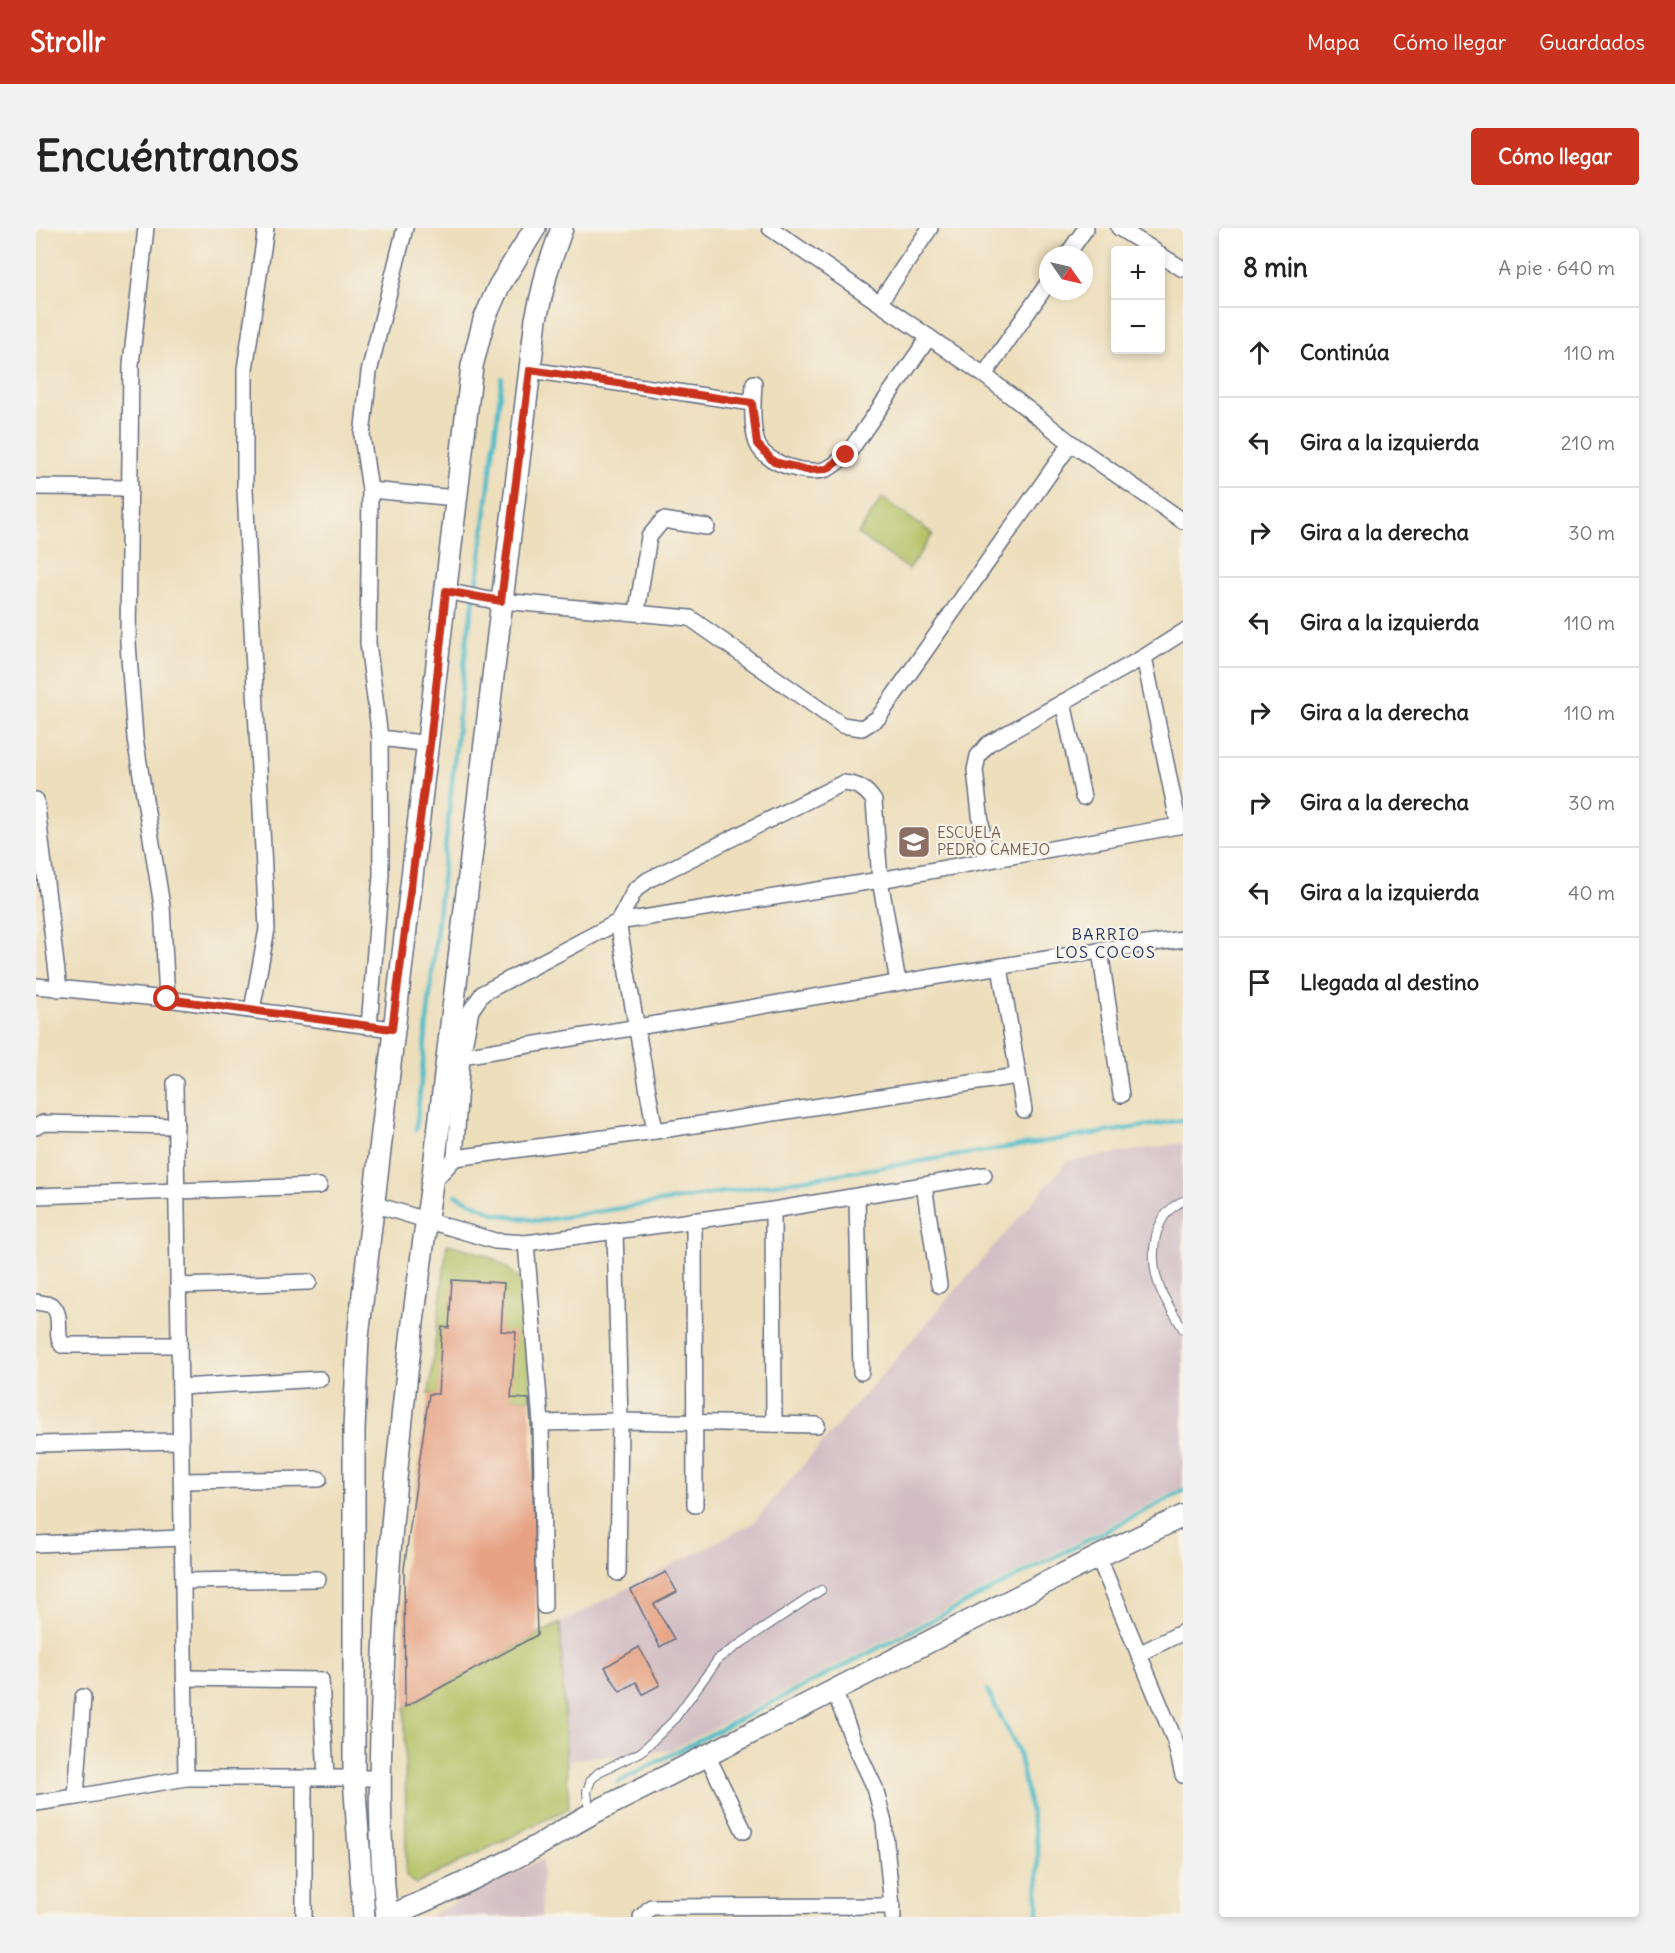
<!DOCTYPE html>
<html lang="es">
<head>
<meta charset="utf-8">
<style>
	body { margin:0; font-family:Delius,sans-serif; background:#f2f2f2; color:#222 }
	.controls { position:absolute; right:18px; top:18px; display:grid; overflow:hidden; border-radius:6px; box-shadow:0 3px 9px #0003 }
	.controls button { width:54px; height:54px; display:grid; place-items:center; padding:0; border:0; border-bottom:2px solid #e0e0e0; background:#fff; color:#222; font:30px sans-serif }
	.compass { position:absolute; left:1003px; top:18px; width:54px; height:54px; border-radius:50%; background:#fff; box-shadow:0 3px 9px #0003; rotate:124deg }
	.stop { position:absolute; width:18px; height:18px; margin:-14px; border:4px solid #c8321e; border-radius:50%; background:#fff }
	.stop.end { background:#c8321e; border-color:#fff; box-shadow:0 2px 6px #0008 }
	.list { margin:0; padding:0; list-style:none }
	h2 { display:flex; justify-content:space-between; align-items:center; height:78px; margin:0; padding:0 24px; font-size:26px }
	h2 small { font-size:20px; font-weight:400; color:#767676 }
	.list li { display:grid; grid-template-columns:39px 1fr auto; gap:18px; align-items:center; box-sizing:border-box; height:90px; padding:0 24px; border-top:2px solid #e0e0e0 }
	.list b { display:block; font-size:22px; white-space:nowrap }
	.list em { font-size:20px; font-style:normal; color:#767676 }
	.icon { flex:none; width:33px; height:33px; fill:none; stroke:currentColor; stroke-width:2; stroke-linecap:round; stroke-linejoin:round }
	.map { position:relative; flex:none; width:1147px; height:1689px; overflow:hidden; border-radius:6px }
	header { display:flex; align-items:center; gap:36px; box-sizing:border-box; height:84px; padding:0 30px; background:#c8321e; color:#fff }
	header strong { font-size:28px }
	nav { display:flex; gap:33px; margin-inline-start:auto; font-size:21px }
	.intro { display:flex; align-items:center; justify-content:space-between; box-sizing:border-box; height:144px; padding:0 36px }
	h1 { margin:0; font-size:42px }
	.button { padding:15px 27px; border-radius:6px; background:#c8321e; color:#fff; font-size:21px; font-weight:700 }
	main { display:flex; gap:36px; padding:0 36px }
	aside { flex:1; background:#fff; border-radius:6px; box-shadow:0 3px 9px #0003 }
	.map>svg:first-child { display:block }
	.industrial { fill:#d2bec4 }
	.green { fill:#b2c062; stroke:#667860; stroke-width:1.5 }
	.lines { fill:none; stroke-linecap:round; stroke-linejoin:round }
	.stream { stroke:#4ebbc7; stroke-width:4.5 }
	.building { fill:#e6a283 }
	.lane-casing { stroke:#646c7f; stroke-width:10 }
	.street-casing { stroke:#646c7f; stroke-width:18 }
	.secondary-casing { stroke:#646c7f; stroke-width:24 }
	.lane { stroke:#fff; stroke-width:8 }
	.street { stroke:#fff; stroke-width:15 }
	.secondary { stroke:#fff; stroke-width:21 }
	.route { stroke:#c8321e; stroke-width:8 }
	.labels { text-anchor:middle; stroke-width:4.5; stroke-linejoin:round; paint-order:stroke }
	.education-label { font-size:15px; fill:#785e54; stroke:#f7f3e8; text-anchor:start }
	.neighbourhood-label { font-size:16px; letter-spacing:1.5px; fill:#1b2f5e; stroke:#f7f3e8 }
</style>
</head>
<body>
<header>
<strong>Strollr</strong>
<nav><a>Mapa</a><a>Cómo llegar</a><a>Guardados</a></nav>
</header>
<div class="intro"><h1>Encuéntranos</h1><a class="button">Cómo llegar</a></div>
<main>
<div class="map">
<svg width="1147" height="1689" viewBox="0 0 1147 1689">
	<rect width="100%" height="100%" fill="#f7f3e8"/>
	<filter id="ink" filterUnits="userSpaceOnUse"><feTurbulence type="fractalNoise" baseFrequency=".0167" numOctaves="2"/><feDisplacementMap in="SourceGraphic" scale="12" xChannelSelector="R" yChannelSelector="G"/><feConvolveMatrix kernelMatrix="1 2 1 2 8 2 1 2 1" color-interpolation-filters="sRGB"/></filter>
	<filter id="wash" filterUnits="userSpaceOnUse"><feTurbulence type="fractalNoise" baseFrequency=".008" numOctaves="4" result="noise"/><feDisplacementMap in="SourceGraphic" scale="24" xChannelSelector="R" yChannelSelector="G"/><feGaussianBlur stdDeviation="1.35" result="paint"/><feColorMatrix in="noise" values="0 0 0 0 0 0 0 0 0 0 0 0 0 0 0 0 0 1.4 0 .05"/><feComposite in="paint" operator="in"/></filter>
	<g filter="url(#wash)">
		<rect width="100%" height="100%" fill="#eddebc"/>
		<!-- industrial -->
		<g class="industrial">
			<polygon points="1147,915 1147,1259 635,1522 531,1532 524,1395 716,1296 1032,933"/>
			<polygon points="507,1631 505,1689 392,1689"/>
		</g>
		<!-- green -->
		<g class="green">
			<polygon points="846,270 897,306 873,341 822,306"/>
			<path d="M411 1016C443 1023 475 1033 491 1063L495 1171 393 1166Z"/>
			<polygon points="524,1395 533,1580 380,1656 370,1648 369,1479"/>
		</g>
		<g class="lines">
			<!-- stream -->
			<g class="stream">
				<polyline points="380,901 431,410 442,349 466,150"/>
				<polyline points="420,967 460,986 503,993 1147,892"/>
				<polyline points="951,1462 982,1522 1002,1620 1002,1689"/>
				<polyline points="582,1554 1147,1263"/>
			</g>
		</g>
		<g id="blocks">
			<!-- building -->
			<g class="building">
				<polygon points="416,1052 468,1055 465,1103 480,1104 475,1170 493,1171 495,1194 501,1407 369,1479 368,1341 393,1166 402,1166 406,1099 413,1100"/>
				<polygon points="630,1344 641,1364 618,1376 638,1411 624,1419 595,1362"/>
				<polygon points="603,1419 624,1457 607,1466 600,1454 584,1464 569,1439"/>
			</g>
		</g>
	</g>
	<g filter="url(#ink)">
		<use href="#blocks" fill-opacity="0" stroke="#646c7f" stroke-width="1.5"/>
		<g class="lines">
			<defs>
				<g id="lane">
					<path d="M1147 973C1115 987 1113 1032 1124 1060 1129 1074 1140 1088 1147 1101"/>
					<polyline points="553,1585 551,1563 555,1552 563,1544 605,1524 637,1493 683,1430 785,1362"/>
				</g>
				<g id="street">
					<polyline points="110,0 95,136 92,415 99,510 126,678 131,771"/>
					<polyline points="734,0 948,147 1035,215 1147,293"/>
					<polyline points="1083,0 1118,22"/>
					<polyline points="1031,27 1050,0"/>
					<polyline points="1124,27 1147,41"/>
					<polyline points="844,74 894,0"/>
					<polyline points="494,142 716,175"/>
					<polyline points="948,147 1012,55"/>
					<path d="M718 155C717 173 715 198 721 215 729 236 771 248 791 241 798 238 805 231 811 227L893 109"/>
					<polyline points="0,259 94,260"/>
					<polyline points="334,262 420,270"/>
					<polyline points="410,363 454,372 654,390 806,497 826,500 842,490 1035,215"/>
					<polyline points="601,383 613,309 627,292 671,299"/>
					<polyline points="1108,429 1143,598"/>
					<polyline points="1027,474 1047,569"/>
					<polyline points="344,510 394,516"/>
					<polyline points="0,572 23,761"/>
					<polyline points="949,631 939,542 942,528 952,516 1108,429 1147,404"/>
					<polyline points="1064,722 1085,867"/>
					<polyline points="964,739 988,882"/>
					<polyline points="0,758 131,771 356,801"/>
					<polyline points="216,782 231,701 209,261 209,141 230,0"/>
					<polyline points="333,799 345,647 344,510 332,415 334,262 326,208 333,144 369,0"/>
					<path d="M426 828C666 790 906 744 1147 711"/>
					<polyline points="139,855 150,1550"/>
					<polyline points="0,899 7,895 140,898"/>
					<path d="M619 903 582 694 599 662 612 652 807 555C822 556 830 561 838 573L844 652 862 754"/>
					<polyline points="419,930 619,903 981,848"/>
					<polyline points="396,955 419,930 426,828 435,782 447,765 582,694 844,652 1147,597"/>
					<polyline points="888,957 903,1057"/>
					<polyline points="0,968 283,958"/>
					<polyline points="821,969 825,1144"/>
					<polyline points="337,976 459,1013 490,1015 737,982 948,947"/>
					<polyline points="737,982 738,1196"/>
					<polyline points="658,992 659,1277"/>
					<polyline points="579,1002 584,1193 582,1345"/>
					<polyline points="490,1015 505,1195 508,1378"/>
					<polyline points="142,1058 273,1054"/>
					<path d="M0 1074 16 1077C28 1089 18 1105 26 1117H143"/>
					<polyline points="144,1159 284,1151"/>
					<polyline points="505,1195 584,1193 781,1197"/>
					<polyline points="0,1216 145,1213"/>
					<polyline points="146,1253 283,1251"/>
					<polyline points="0,1316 146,1310"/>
					<polyline points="1062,1328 1139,1513 1147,1547"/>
					<polyline points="147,1353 282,1351"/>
					<polyline points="1103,1426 1147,1404"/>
					<polyline points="149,1450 285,1452 290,1550"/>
					<polyline points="798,1462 818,1515 839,1560 848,1595 857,1689"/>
					<polyline points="47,1469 40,1569 150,1550 343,1550"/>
					<polyline points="672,1529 708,1603"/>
					<polyline points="0,1575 40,1569"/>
					<polyline points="268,1689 268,1550"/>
					<polyline points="605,1689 615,1679 857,1678"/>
				</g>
				<g id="secondary">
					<polyline points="328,1689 318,1550 318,1201 322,1109 436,138 448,92 463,58 499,0"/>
					<path d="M351 1689C341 1602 344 1513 348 1425 355 1267 373 1111 396 955L500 91 511 43 526 0"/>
					<path d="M351 1689C399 1669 445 1648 490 1624 513 1612 534 1597 557 1585 754 1487 948 1382 1147 1288"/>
				</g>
			</defs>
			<!-- lane casing -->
			<use href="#lane" class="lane-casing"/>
			<!-- street casing -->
			<use href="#street" class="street-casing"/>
			<!-- secondary casing -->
			<use href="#secondary" class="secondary-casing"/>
			<!-- lane -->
			<use href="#lane" class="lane"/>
			<!-- street -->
			<use href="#street" class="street"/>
			<!-- secondary -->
			<use href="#secondary" class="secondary"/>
		</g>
	</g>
	<g class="lines" filter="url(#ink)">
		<!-- route -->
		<polyline class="route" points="131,771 356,801 394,516 410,363 465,373 494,142 716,175 721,216 738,234 771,242 791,241 810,227"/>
	</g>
	<!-- icons -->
	<defs>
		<symbol id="school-square" viewBox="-11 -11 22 22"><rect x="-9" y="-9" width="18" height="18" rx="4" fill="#8d6e63" stroke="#f7f3e8"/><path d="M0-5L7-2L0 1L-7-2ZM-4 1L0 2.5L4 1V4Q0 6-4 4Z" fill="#fff"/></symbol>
	</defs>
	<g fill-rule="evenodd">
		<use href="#school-square" x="859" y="595" width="38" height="38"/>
	</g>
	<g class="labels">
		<!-- education labels -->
		<g class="education-label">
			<text x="901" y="610">ESCUELA<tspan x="901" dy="17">PEDRO CAMEJO</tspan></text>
		</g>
		<!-- neighbourhood labels -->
		<g class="neighbourhood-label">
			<text x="1070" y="712">BARRIO<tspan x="1070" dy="18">LOS COCOS</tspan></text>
		</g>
	</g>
</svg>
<div class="controls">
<button>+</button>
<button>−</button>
</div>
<svg class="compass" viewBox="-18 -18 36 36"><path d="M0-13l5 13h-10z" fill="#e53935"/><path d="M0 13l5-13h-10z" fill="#767676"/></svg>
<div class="stop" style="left:131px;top:771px"></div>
<div class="stop end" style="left:810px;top:227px"></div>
</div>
<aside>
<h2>8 min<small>A pie · 640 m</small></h2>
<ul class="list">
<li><svg class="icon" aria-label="ahead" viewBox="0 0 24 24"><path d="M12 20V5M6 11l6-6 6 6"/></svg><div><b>Continúa</b></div><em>110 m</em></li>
<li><svg class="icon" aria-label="left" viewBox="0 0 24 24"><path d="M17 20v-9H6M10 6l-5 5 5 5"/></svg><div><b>Gira a la izquierda</b></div><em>210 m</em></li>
<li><svg class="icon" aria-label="right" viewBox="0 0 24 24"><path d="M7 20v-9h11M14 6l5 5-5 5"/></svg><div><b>Gira a la derecha</b></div><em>30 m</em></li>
<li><svg class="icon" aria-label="left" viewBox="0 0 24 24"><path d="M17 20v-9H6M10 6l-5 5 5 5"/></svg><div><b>Gira a la izquierda</b></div><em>110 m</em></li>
<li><svg class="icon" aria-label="right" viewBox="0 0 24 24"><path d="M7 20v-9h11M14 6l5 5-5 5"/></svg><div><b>Gira a la derecha</b></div><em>110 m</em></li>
<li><svg class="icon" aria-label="right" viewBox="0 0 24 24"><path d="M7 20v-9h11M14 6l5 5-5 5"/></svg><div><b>Gira a la derecha</b></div><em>30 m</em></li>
<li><svg class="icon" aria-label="left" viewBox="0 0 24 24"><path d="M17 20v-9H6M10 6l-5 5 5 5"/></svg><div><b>Gira a la izquierda</b></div><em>40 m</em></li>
<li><svg class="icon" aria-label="arrive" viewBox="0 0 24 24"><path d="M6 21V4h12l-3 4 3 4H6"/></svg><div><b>Llegada al destino</b></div></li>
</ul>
</aside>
</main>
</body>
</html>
